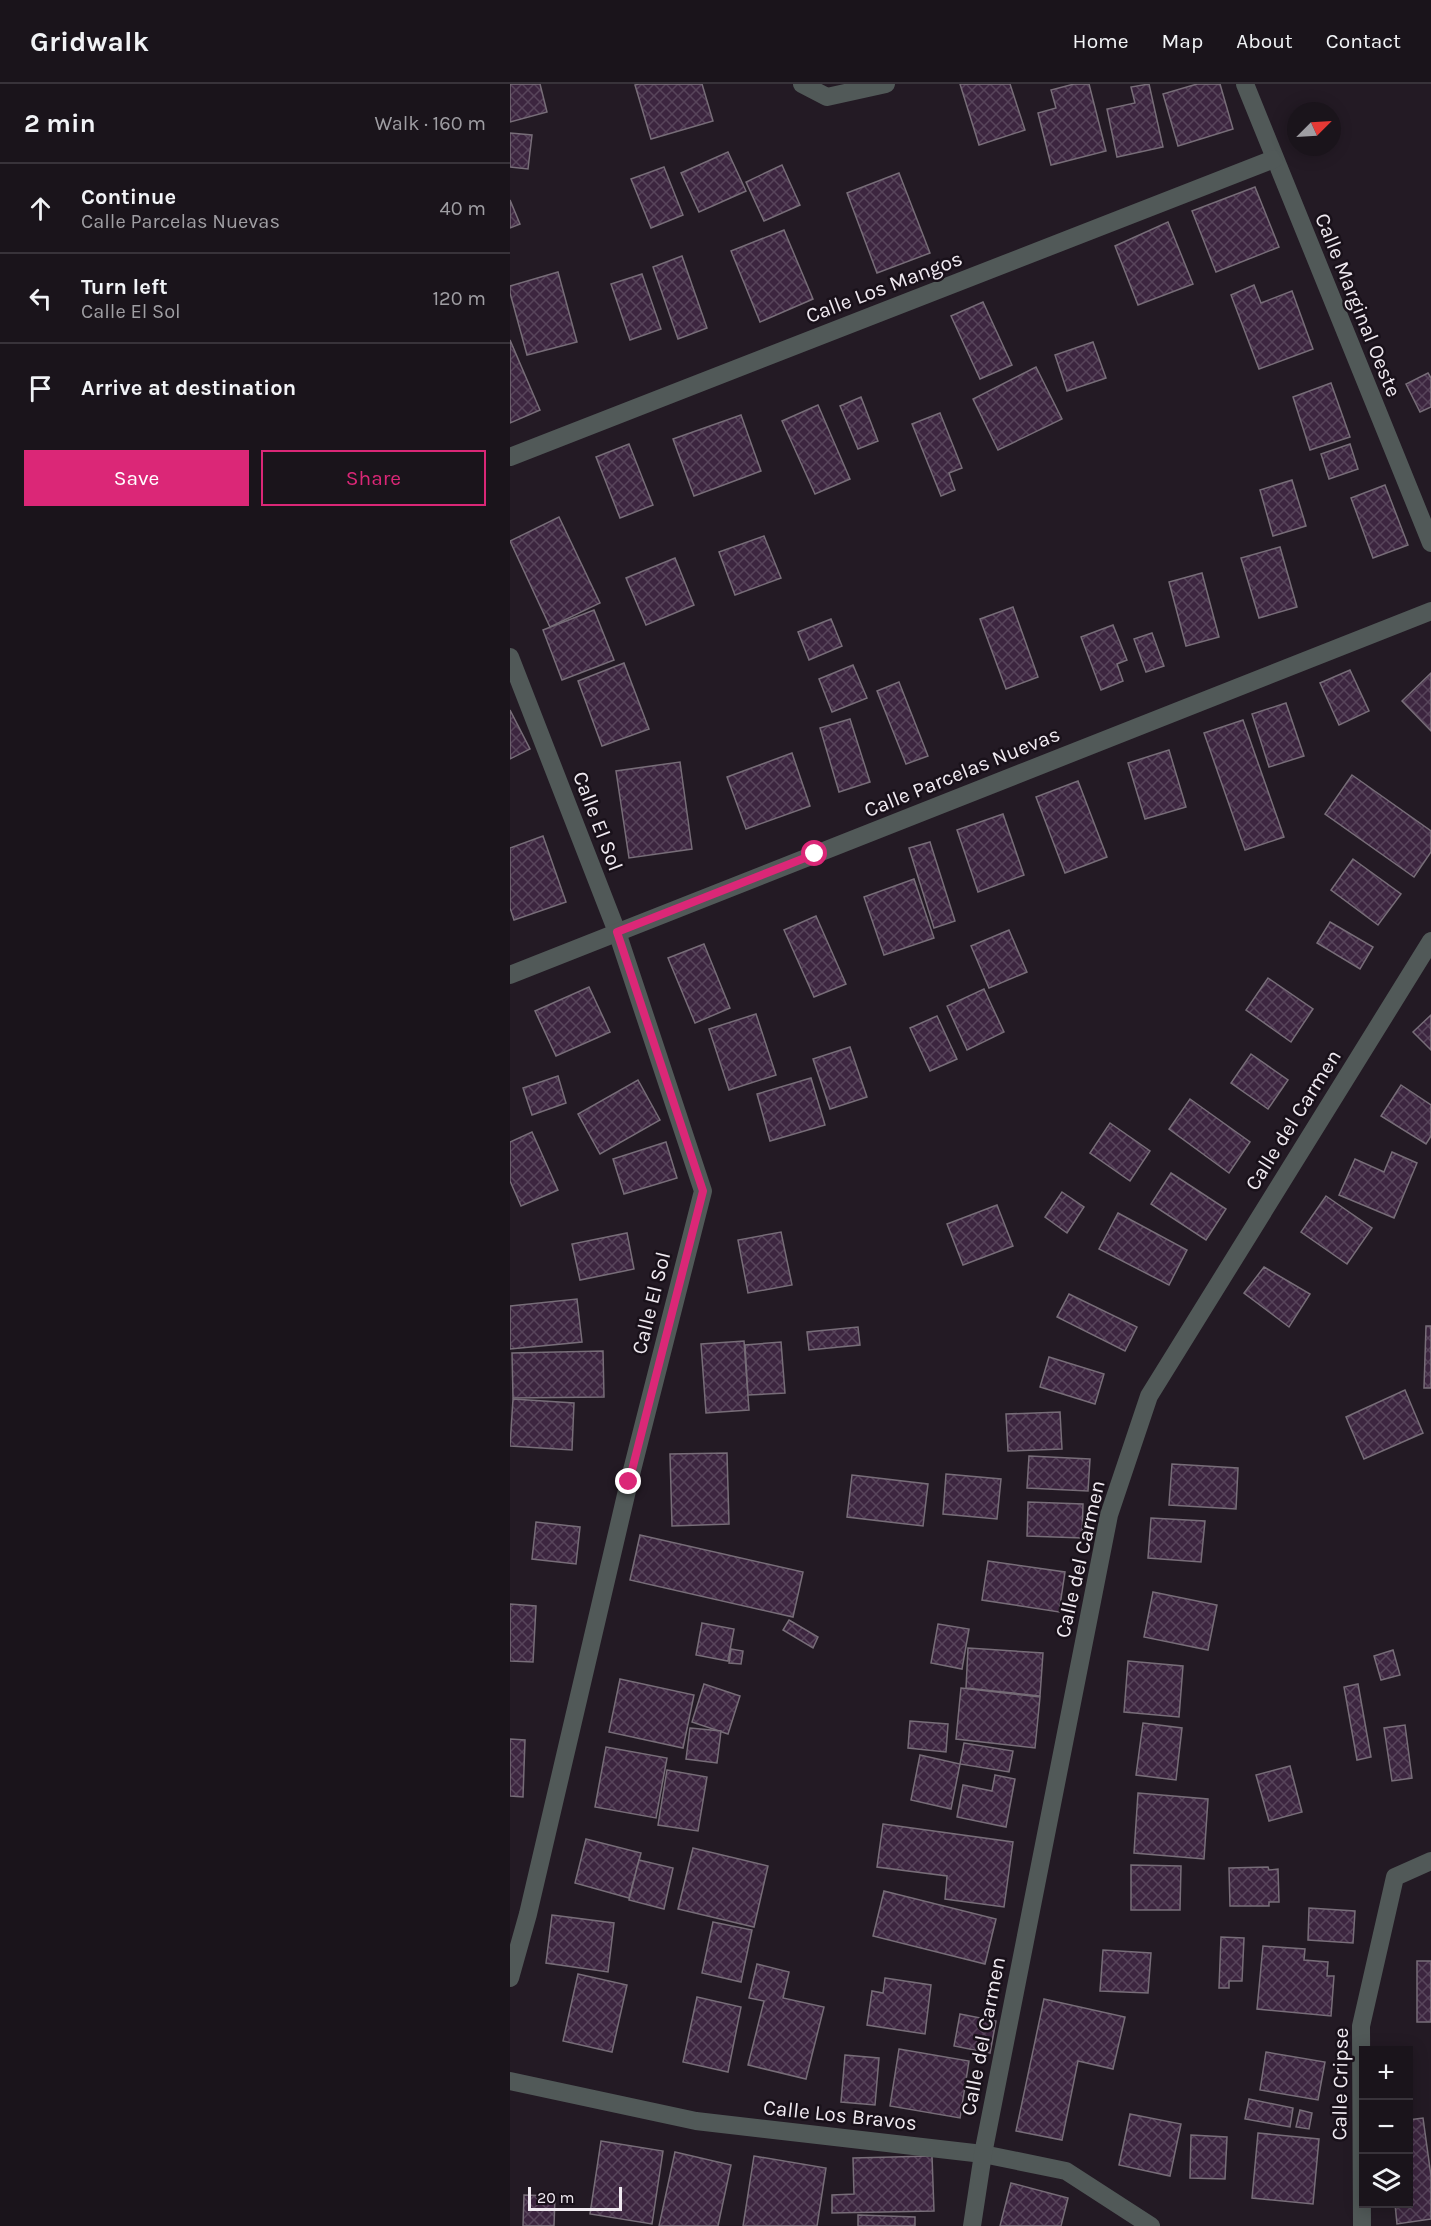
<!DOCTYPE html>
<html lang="en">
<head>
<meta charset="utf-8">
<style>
	body { margin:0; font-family:Karla,sans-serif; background:#272128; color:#f1f3f6 }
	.controls { position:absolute; right:18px; bottom:18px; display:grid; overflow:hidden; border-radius:0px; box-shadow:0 3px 15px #0003 }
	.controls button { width:54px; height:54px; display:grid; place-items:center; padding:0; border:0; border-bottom:2px solid #38333a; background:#1a141b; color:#f1f3f6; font:30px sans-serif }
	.compass { position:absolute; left:777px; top:18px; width:54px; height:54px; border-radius:50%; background:#1a141b; box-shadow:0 3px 15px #0003; rotate:66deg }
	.scale { position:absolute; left:18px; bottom:15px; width:94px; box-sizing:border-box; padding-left:6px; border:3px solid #f0eaf1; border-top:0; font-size:16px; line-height:21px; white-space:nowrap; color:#f0eaf1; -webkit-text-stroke:4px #19111a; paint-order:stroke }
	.stop { position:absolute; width:18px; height:18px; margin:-14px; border:4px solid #db2777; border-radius:50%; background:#fff }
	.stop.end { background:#db2777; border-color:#fff; box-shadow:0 2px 6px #0008 }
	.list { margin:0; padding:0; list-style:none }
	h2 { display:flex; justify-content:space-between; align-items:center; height:78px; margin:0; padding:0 24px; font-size:26px }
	h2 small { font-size:20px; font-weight:400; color:#9f9ea3 }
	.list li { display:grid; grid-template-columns:39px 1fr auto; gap:18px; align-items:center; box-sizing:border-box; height:90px; padding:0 24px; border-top:2px solid #38333a }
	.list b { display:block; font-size:22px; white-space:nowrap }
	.list p { margin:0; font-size:20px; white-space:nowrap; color:#9f9ea3 }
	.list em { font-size:20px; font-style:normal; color:#9f9ea3 }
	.actions { display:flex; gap:12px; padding:18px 24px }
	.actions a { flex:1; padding:14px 0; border:2px solid #db2777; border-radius:0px; text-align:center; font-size:21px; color:#db2777 }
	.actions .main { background:#db2777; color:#fff }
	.icon { flex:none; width:33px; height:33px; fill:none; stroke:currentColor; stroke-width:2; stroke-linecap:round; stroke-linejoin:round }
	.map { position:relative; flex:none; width:921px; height:2142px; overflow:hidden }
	header { display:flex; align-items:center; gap:36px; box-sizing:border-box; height:84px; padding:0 30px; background:#1a141b; border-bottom:2px solid #38333a }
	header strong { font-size:28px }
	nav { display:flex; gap:33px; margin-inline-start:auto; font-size:21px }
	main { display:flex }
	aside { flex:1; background:#1a141b }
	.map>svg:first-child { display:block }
	.building { fill:url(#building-cross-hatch); stroke:#776d78; stroke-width:1.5 }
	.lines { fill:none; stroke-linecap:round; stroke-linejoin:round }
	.street { stroke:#515958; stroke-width:18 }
	.route { stroke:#db2777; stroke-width:8 }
	.labels { text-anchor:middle; stroke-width:5; stroke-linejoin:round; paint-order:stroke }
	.street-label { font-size:21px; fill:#f0eaf1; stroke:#19111a }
</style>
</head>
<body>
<header>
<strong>Gridwalk</strong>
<nav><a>Home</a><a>Map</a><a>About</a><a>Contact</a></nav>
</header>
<main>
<aside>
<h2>2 min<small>Walk · 160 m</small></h2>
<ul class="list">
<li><svg class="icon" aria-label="ahead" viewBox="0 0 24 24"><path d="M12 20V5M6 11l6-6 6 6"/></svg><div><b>Continue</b><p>Calle Parcelas Nuevas</p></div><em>40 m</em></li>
<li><svg class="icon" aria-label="left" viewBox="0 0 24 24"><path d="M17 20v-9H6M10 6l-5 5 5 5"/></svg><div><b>Turn left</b><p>Calle El Sol</p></div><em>120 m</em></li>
<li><svg class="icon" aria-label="arrive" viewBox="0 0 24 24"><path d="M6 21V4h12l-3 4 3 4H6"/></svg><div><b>Arrive at destination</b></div></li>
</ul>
<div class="actions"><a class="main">Save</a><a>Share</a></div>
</aside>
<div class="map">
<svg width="921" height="2142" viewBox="0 0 921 2142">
	<defs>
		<pattern id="building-cross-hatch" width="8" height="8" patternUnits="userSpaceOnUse" patternTransform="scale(1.5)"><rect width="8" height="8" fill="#3c253f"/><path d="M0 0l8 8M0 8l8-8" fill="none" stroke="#58455b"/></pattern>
	</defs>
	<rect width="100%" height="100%" fill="#231a24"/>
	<!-- building -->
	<g class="building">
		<polygon points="0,0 30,0 37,28 0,38"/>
		<polygon points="129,0 192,0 203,37 141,55 125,1"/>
		<polygon points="450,0 500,0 515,46 469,61"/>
		<polygon points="564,0 579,0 596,67 541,81 528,29 546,24 541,6"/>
		<polygon points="639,0 653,63 607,73 597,25 625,19 621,3"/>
		<polygon points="687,0 710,0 723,45 668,62 653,10"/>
		<polygon points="0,49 22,51 18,85 0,83"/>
		<polygon points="218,68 236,107 189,128 171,89"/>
		<polygon points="272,81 290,121 254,137 236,98"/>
		<polygon points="154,83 173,131 141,144 121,95"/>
		<polygon points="389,89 420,169 367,189 337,109"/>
		<polygon points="745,103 769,163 706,188 682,127"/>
		<polygon points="0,116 10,140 0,144"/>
		<polygon points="658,138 683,200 628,221 605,162"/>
		<polygon points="274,146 303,215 250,238 221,167"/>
		<polygon points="172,172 197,244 168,255 143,183"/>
		<polygon points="48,188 67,258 17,271 0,209 0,202"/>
		<polygon points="132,190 151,245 120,256 101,200"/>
		<polygon points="744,201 751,219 782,207 803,265 749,285 721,211"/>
		<polygon points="473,218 502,281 470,295 441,232"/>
		<polygon points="0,256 30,326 0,339"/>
		<polygon points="583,258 596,294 557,307 545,271"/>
		<polygon points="526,283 552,335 488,366 463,315"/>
		<polygon points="918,289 921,294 921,323 910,328 896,300"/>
		<polygon points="821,299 840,353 800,366 783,313"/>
		<polygon points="351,313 368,357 348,365 330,322"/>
		<polygon points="308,321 340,395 305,410 272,337"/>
		<polygon points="430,329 452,384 439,389 445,406 431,412 402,340"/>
		<polygon points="231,331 251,387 184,412 163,355"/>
		<polygon points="119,360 143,421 110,434 86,373"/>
		<polygon points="840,360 848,385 819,395 811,370"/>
		<polygon points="782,396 796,442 763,452 750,406"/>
		<polygon points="875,401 898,461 863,474 841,414"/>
		<polygon points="49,433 90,519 40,543 0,457"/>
		<polygon points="254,452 271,494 225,511 209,468"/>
		<polygon points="770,463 787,523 749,534 731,474"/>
		<polygon points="165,474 184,521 136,541 116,494"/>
		<polygon points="692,489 709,553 676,562 659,498"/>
		<polygon points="503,523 528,593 496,605 470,535"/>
		<polygon points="84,526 104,576 52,596 33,546"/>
		<polygon points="321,535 332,562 299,576 288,548"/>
		<polygon points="603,541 617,576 607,580 613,597 591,606 571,553"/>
		<polygon points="642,549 654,582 636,588 624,555"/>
		<polygon points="114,579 139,645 92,662 68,597"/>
		<polygon points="343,581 357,614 322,628 309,595"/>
		<polygon points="840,586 859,627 829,641 810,599"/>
		<polygon points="921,589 921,647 892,617"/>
		<polygon points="389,598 418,672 396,680 367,607"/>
		<polygon points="776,619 794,672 759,683 742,630"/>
		<polygon points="0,626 20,665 0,675"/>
		<polygon points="340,635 360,698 329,708 310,644"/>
		<polygon points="733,636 774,753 735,766 694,649"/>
		<polygon points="659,666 676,723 635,735 618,679"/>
		<polygon points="282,669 300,722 236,745 217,693"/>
		<polygon points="170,678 182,765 119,774 106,687"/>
		<polygon points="842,691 921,747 921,768 904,793 815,730"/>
		<polygon points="568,697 597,773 555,789 526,713"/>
		<polygon points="493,730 514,791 468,808 447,746"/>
		<polygon points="33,752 56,818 4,836 0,824 0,764"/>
		<polygon points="420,758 445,837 424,844 399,764"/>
		<polygon points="843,775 891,810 868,841 821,806"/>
		<polygon points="404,795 424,854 374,871 354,813"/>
		<polygon points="306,832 336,900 304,913 274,846"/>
		<polygon points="820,838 863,863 850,885 807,859"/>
		<polygon points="499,846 517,888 479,904 461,862"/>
		<polygon points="194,860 220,924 185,939 158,874"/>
		<polygon points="758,894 803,925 781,958 736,926"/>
		<polygon points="79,903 100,948 46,972 25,927"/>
		<polygon points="474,905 494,948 457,966 437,922"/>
		<polygon points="246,930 266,991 219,1006 199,945"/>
		<polygon points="921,931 921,966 903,948"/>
		<polygon points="427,932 447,975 420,987 400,944"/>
		<polygon points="340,963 357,1013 320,1025 303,975"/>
		<polygon points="741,970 778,996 758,1025 721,999"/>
		<polygon points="48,992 56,1019 22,1031 13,1004"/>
		<polygon points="301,994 315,1041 260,1057 247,1010"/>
		<polygon points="128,996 150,1036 90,1070 68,1030"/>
		<polygon points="891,1001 921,1021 921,1052 916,1060 871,1032"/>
		<polygon points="680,1015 740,1058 719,1089 659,1045"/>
		<polygon points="600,1039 640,1067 620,1097 580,1069"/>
		<polygon points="22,1048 48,1106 11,1122 0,1097 0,1058"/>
		<polygon points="156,1058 167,1094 114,1110 103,1075"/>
		<polygon points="882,1068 907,1079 884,1134 829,1111 845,1075 874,1088"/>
		<polygon points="661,1089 716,1125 696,1156 641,1120"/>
		<polygon points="552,1108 574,1123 557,1149 535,1133"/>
		<polygon points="816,1112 862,1144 837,1180 791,1148"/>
		<polygon points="487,1121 503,1162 453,1181 437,1140"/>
		<polygon points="608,1129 677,1166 659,1201 589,1165"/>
		<polygon points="271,1148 282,1201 238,1209 228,1156"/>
		<polygon points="117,1149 124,1185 70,1196 62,1160"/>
		<polygon points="754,1183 800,1210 779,1243 734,1209"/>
		<polygon points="559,1210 627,1243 615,1267 547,1233"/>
		<polygon points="67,1215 72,1258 0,1265 0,1222"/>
		<polygon points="916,1242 921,1242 921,1304 914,1304"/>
		<polygon points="348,1243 350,1261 299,1266 297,1248"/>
		<polygon points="234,1257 239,1326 196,1329 191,1260"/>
		<polygon points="271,1258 275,1309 238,1311 235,1261"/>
		<polygon points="93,1267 94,1313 3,1314 2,1269"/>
		<polygon points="539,1273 594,1290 585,1320 530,1303"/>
		<polygon points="895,1306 913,1349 854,1375 836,1333"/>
		<polygon points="3,1315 64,1319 62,1366 0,1362"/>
		<polygon points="550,1328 552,1365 498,1367 496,1330"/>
		<polygon points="217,1369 219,1440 162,1442 160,1370"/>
		<polygon points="519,1372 580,1375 578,1407 517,1404"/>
		<polygon points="662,1380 728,1384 726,1425 659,1421"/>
		<polygon points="436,1390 491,1395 487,1435 433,1430"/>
		<polygon points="342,1391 418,1400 413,1442 337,1433"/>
		<polygon points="518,1418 573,1420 572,1454 517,1452"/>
		<polygon points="641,1434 695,1437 691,1478 638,1474"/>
		<polygon points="26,1438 70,1443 66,1480 22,1475"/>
		<polygon points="130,1451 293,1488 283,1533 120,1496"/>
		<polygon points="478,1477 555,1488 549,1528 472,1516"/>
		<polygon points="643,1508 707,1521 698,1566 634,1553"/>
		<polygon points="0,1520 26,1522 23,1578 0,1577"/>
		<polygon points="279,1536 308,1553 303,1564 273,1546"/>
		<polygon points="192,1539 224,1545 218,1577 186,1571"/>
		<polygon points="428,1540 459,1545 452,1585 421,1579"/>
		<polygon points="458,1564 533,1569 530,1612 456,1604"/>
		<polygon points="221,1565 233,1567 231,1580 219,1579"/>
		<polygon points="883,1566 890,1591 871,1596 864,1572"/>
		<polygon points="618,1577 673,1582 669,1633 614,1628"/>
		<polygon points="110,1595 184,1611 173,1664 99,1648"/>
		<polygon points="194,1600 230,1612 218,1650 182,1638"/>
		<polygon points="848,1600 861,1673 847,1676 834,1603"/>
		<polygon points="451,1604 530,1613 525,1664 446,1655"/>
		<polygon points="400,1637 438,1640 436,1668 398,1664"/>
		<polygon points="633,1639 672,1644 666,1696 626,1691"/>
		<polygon points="895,1641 902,1694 882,1697 874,1644"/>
		<polygon points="180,1644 211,1647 207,1679 176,1675"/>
		<polygon points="0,1655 15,1656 13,1713 0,1712"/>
		<polygon points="454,1659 503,1667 499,1688 450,1680"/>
		<polygon points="96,1663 157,1674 146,1734 85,1723"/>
		<polygon points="410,1671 450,1680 441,1725 401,1716"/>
		<polygon points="780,1682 792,1728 759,1737 746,1691"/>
		<polygon points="157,1686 197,1693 188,1747 148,1741"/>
		<polygon points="485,1691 505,1695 496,1743 447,1733 453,1701 482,1707"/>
		<polygon points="628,1709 698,1715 694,1775 624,1769"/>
		<polygon points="373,1740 503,1758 494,1823 435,1815 437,1792 367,1783"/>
		<polygon points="76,1755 131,1769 119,1814 65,1799"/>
		<polygon points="183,1764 258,1782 244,1843 168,1825"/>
		<polygon points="129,1776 163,1784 154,1825 119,1816"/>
		<polygon points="621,1781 671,1782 670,1826 621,1826"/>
		<polygon points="758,1783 759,1786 768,1785 769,1818 759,1818 759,1822 720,1822 719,1784"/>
		<polygon points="374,1807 486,1835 475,1880 363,1852"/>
		<polygon points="799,1824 845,1827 843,1859 798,1856"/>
		<polygon points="42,1831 104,1839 98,1888 36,1879"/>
		<polygon points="203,1838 242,1846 231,1898 192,1889"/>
		<polygon points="711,1853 734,1854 732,1897 719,1897 719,1904 709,1904"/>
		<polygon points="753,1862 795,1865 794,1876 818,1878 817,1892 824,1892 821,1932 747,1925"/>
		<polygon points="593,1866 641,1869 638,1909 590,1907"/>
		<rect x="907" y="1877" width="14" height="61"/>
		<polygon points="247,1880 279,1888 273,1914 314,1923 296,1995 238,1981 254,1917 239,1914"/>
		<polygon points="68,1890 117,1901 102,1968 53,1957"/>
		<polygon points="375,1894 421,1901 415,1950 357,1941 362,1907 373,1909"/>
		<polygon points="187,1913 231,1923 218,1988 173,1978"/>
		<polygon points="534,1915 615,1933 603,1985 568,1977 552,2056 506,2047"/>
		<polygon points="450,1930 486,1937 480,1969 444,1962"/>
		<polygon points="389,1965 459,1977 450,2034 380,2022"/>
		<polygon points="756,1968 815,1978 808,2016 750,2006"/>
		<polygon points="335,1971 369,1974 365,2021 331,2018"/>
		<polygon points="739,2015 783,2024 780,2043 735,2035"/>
		<polygon points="790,2026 802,2029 799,2045 786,2043"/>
		<polygon points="620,2030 671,2040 660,2092 609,2081"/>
		<polygon points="913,2034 921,2092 921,2135 887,2140 885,2120 898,2120 898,2036"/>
		<polygon points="748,2049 809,2055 803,2120 742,2114"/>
		<polygon points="681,2051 717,2053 715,2095 680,2094"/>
		<polygon points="91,2057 153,2067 142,2140 80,2130"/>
		<polygon points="165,2068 221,2081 208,2142 149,2142"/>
		<polygon points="244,2072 316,2084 307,2142 233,2142"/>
		<polygon points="422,2072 424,2127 322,2129 322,2111 344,2110 343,2074"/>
		<polygon points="501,2099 558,2114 551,2142 490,2142"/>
		<polygon points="14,2111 45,2112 44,2142 13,2142"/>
		<polygon points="348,2131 405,2133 405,2142 348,2142"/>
	</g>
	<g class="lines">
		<!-- street -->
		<g class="street">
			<polyline points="292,0 317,13 376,0"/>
			<polyline points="735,0 921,459"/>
			<polyline points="0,373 764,75"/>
			<polyline points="0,573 107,848 193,1107 119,1398 18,1830 0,1894"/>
			<polyline points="0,891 921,527"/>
			<polyline points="0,1997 186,2037 473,2070 556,2087 641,2142"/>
			<polyline points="462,2142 473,2070 599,1431 639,1312 921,857"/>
			<polyline points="852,2142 851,1942 885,1793 921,1777"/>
		</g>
	</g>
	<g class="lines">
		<!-- route -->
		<polyline class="route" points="119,1398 193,1107 107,848 305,770"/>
	</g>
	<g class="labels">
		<!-- street labels -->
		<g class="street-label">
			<text transform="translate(374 203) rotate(-21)" y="7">Calle Los Mangos</text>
			<text transform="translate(848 221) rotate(68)" y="7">Calle Marginal Oeste</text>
			<text transform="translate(452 688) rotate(-22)" y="7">Calle Parcelas Nuevas</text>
			<text transform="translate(88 737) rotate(69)" y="7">Calle El Sol</text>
			<text transform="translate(783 1036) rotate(-58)" y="7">Calle del Carmen</text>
			<text transform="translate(141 1219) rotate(-76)" y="7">Calle El Sol</text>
			<text transform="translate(570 1475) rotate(-77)" y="7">Calle del Carmen</text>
			<text transform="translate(473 1952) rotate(-79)" y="7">Calle del Carmen</text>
			<text transform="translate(830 2000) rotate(-89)" y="7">Calle Cripse</text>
			<text transform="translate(330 2031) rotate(6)" y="7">Calle Los Bravos</text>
		</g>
	</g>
</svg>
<div class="controls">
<button>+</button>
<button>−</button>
<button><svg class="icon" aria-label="layers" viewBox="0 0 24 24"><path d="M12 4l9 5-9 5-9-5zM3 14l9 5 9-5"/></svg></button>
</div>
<svg class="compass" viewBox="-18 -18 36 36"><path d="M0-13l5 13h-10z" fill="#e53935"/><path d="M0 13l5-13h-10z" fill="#9f9ea3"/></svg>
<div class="scale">20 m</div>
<div class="stop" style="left:305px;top:770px"></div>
<div class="stop end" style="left:119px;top:1398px"></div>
</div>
</main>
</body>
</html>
